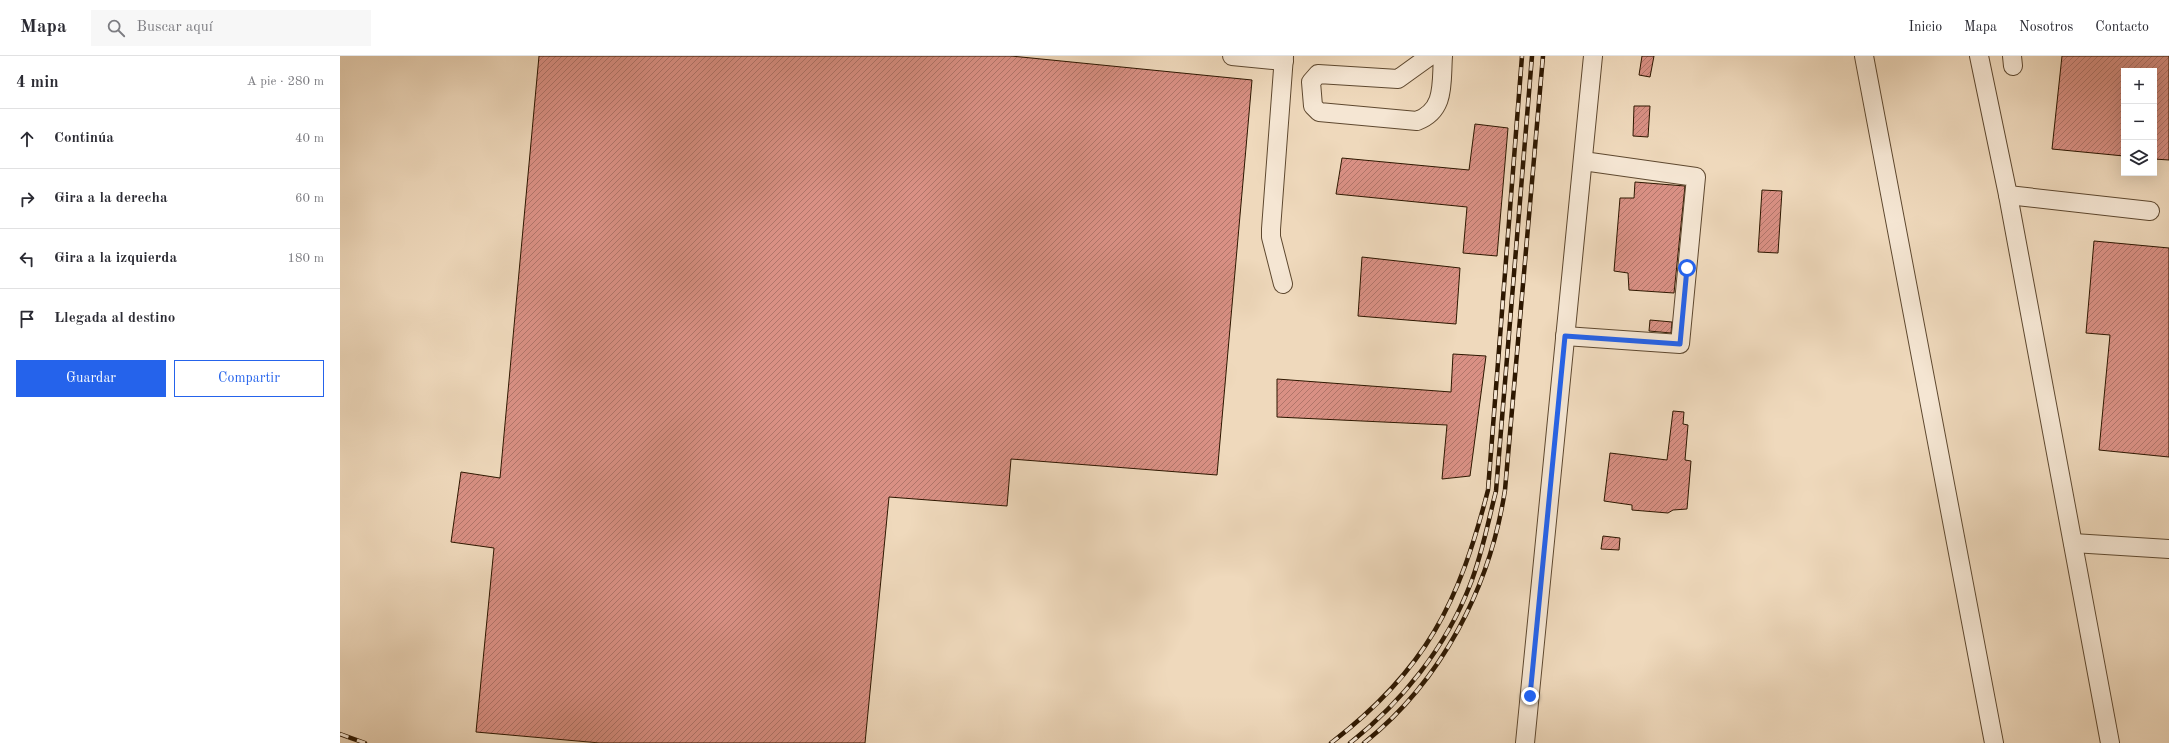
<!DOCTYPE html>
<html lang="es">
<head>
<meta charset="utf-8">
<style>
	body { margin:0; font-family:"Old Standard TT",serif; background:#f7f7f7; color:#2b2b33 }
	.controls { position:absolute; right:12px; top:12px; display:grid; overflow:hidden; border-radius:0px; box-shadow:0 4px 16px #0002 }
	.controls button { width:36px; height:36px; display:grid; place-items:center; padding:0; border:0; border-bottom:1px solid #e1e1e2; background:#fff; color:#2b2b33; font:20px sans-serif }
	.stop { position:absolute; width:12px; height:12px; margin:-9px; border:3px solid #2563eb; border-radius:50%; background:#fff }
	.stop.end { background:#2563eb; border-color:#fff; box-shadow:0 1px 4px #0008 }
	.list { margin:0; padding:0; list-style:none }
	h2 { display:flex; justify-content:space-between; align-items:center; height:52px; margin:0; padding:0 16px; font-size:17px }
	h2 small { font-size:13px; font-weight:400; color:#7c7c81 }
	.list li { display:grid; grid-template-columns:26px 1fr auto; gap:12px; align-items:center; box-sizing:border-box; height:60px; padding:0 16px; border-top:1px solid #e1e1e2 }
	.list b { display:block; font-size:15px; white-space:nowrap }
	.list em { font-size:13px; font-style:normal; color:#7c7c81 }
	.actions { display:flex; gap:8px; padding:12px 16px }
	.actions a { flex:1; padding:9px 0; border:1px solid #2563eb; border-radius:0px; text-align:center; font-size:14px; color:#2563eb }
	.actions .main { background:#2563eb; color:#fff }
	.icon { flex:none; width:22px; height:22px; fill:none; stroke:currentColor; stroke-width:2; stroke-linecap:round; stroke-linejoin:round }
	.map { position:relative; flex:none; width:1829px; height:687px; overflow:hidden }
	header { display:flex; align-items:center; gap:24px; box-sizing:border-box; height:56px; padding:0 20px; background:#fff; border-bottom:1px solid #e1e1e2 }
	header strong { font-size:19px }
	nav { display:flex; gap:22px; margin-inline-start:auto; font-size:14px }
	.search { width:280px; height:36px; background:#f7f7f7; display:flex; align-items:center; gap:10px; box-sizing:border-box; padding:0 14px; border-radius:0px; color:#7c7c81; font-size:15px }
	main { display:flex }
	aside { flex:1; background:#fff }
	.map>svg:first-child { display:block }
	.building { fill:url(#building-hatch); stroke:#2d1700 }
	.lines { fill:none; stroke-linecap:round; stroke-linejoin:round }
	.minor-casing { stroke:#5e482f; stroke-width:20 }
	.minor { stroke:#f5e6d3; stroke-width:18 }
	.rail-casing { stroke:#2d1700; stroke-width:4.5 }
	.rail { stroke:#f5e6d3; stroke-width:3; stroke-dasharray:9; stroke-linecap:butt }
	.route { stroke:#2563eb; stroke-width:5 }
</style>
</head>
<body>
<header>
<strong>Mapa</strong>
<div class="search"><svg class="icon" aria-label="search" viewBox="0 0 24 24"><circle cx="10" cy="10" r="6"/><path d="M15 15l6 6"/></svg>Buscar aquí</div>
<nav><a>Inicio</a><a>Mapa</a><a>Nosotros</a><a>Contacto</a></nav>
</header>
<main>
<aside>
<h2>4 min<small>A pie · 280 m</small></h2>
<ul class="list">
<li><svg class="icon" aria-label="ahead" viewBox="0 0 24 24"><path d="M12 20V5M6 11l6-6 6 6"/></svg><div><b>Continúa</b></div><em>40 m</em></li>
<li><svg class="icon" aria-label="right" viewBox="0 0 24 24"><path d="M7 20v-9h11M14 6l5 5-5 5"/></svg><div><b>Gira a la derecha</b></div><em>60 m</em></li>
<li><svg class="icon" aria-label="left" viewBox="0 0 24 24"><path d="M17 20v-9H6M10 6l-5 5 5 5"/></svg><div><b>Gira a la izquierda</b></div><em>180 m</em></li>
<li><svg class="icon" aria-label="arrive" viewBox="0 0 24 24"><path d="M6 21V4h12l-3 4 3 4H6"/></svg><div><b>Llegada al destino</b></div></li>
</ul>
<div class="actions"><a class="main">Guardar</a><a>Compartir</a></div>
</aside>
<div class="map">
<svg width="1829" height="687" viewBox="0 0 1829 687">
	<defs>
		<pattern id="building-hatch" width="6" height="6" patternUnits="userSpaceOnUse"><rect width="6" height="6" fill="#d99084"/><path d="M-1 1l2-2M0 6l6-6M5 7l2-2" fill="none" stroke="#b0756a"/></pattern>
	</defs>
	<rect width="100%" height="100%" fill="#efd9bc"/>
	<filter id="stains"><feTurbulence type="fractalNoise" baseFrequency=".005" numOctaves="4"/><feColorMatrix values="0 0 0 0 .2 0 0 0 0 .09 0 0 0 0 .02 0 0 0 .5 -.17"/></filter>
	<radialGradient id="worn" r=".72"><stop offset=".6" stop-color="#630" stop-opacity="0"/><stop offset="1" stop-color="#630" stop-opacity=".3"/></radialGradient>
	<!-- building -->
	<g class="building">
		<polygon points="199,0 671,0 912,24 877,419 671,403 667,450 549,441 525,687 260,687 136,676 154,492 111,486 121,416 160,422"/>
		<polygon points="1302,0 1314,0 1310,21 1299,19"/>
		<polygon points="1722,0 1829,0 1829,104 1814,103 1814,15 1784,15 1784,100 1712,93"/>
		<polygon points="1294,50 1310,50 1308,81 1293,80"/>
		<polygon points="1135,68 1168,72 1157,200 1123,197 1127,151 996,138 1002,102 1129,114"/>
		<polygon points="1295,126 1345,130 1334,237 1289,234 1288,217 1274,215 1280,142 1294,142"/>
		<polygon points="1422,134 1442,135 1438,197 1418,196"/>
		<polygon points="1754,185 1829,192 1829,401 1759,394 1770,279 1746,277"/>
		<polygon points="1022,201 1120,212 1116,268 1018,260"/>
		<polygon points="1310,264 1332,266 1331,277 1309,275"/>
		<polygon points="1113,298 1146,300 1130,420 1102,423 1107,369 937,361 937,323 1111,336"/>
		<polygon points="1333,355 1344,356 1343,368 1348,369 1345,404 1351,405 1347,453 1333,454 1328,457 1292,454 1292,449 1264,445 1270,397 1327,404"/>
		<polygon points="1263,480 1280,482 1279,494 1261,493"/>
	</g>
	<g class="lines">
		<defs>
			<g id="minor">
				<polyline points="892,0 944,5"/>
				<path d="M1090 0 1058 23 978 18 971 26 973 50 979 56 1077 65C1106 54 1101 27 1103 0"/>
				<polyline points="1524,0 1654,687"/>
				<polyline points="1639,0 1668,139 1770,687"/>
				<polyline points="1672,0 1673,10"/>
				<polyline points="1668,139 1810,155"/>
				<polyline points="943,228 931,181 931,173 944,0"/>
				<polyline points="1225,280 1340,288 1356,121 1243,105"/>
				<polyline points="1733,487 1829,493"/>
				<polyline points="1185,687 1253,0"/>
			</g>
		</defs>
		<!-- minor casing -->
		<use href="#minor" class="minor-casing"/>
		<!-- minor -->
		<use href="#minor" class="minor"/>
		<defs>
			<g id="rail">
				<polyline points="0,678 25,687"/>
				<path d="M991 687C1086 614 1119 547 1148 434L1182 0"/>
				<path d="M1010 687C1062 646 1106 591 1130 529 1142 499 1148 466 1156 435L1192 0"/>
				<path d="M1024 687C1102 625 1150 531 1165 434L1203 0"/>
			</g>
		</defs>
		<!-- rail casing -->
		<use href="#rail" class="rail-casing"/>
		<!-- rail -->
		<use href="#rail" class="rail"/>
	</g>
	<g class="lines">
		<!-- route -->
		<polyline class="route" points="1190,640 1225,280 1340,288 1347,212"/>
	</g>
	<rect width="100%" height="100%" filter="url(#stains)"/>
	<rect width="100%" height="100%" fill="url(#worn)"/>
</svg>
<div class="controls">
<button>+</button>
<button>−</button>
<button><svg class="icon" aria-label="layers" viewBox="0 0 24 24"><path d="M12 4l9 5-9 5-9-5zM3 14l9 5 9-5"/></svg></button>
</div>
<div class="stop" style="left:1347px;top:212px"></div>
<div class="stop end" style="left:1190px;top:640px"></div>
</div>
</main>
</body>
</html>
